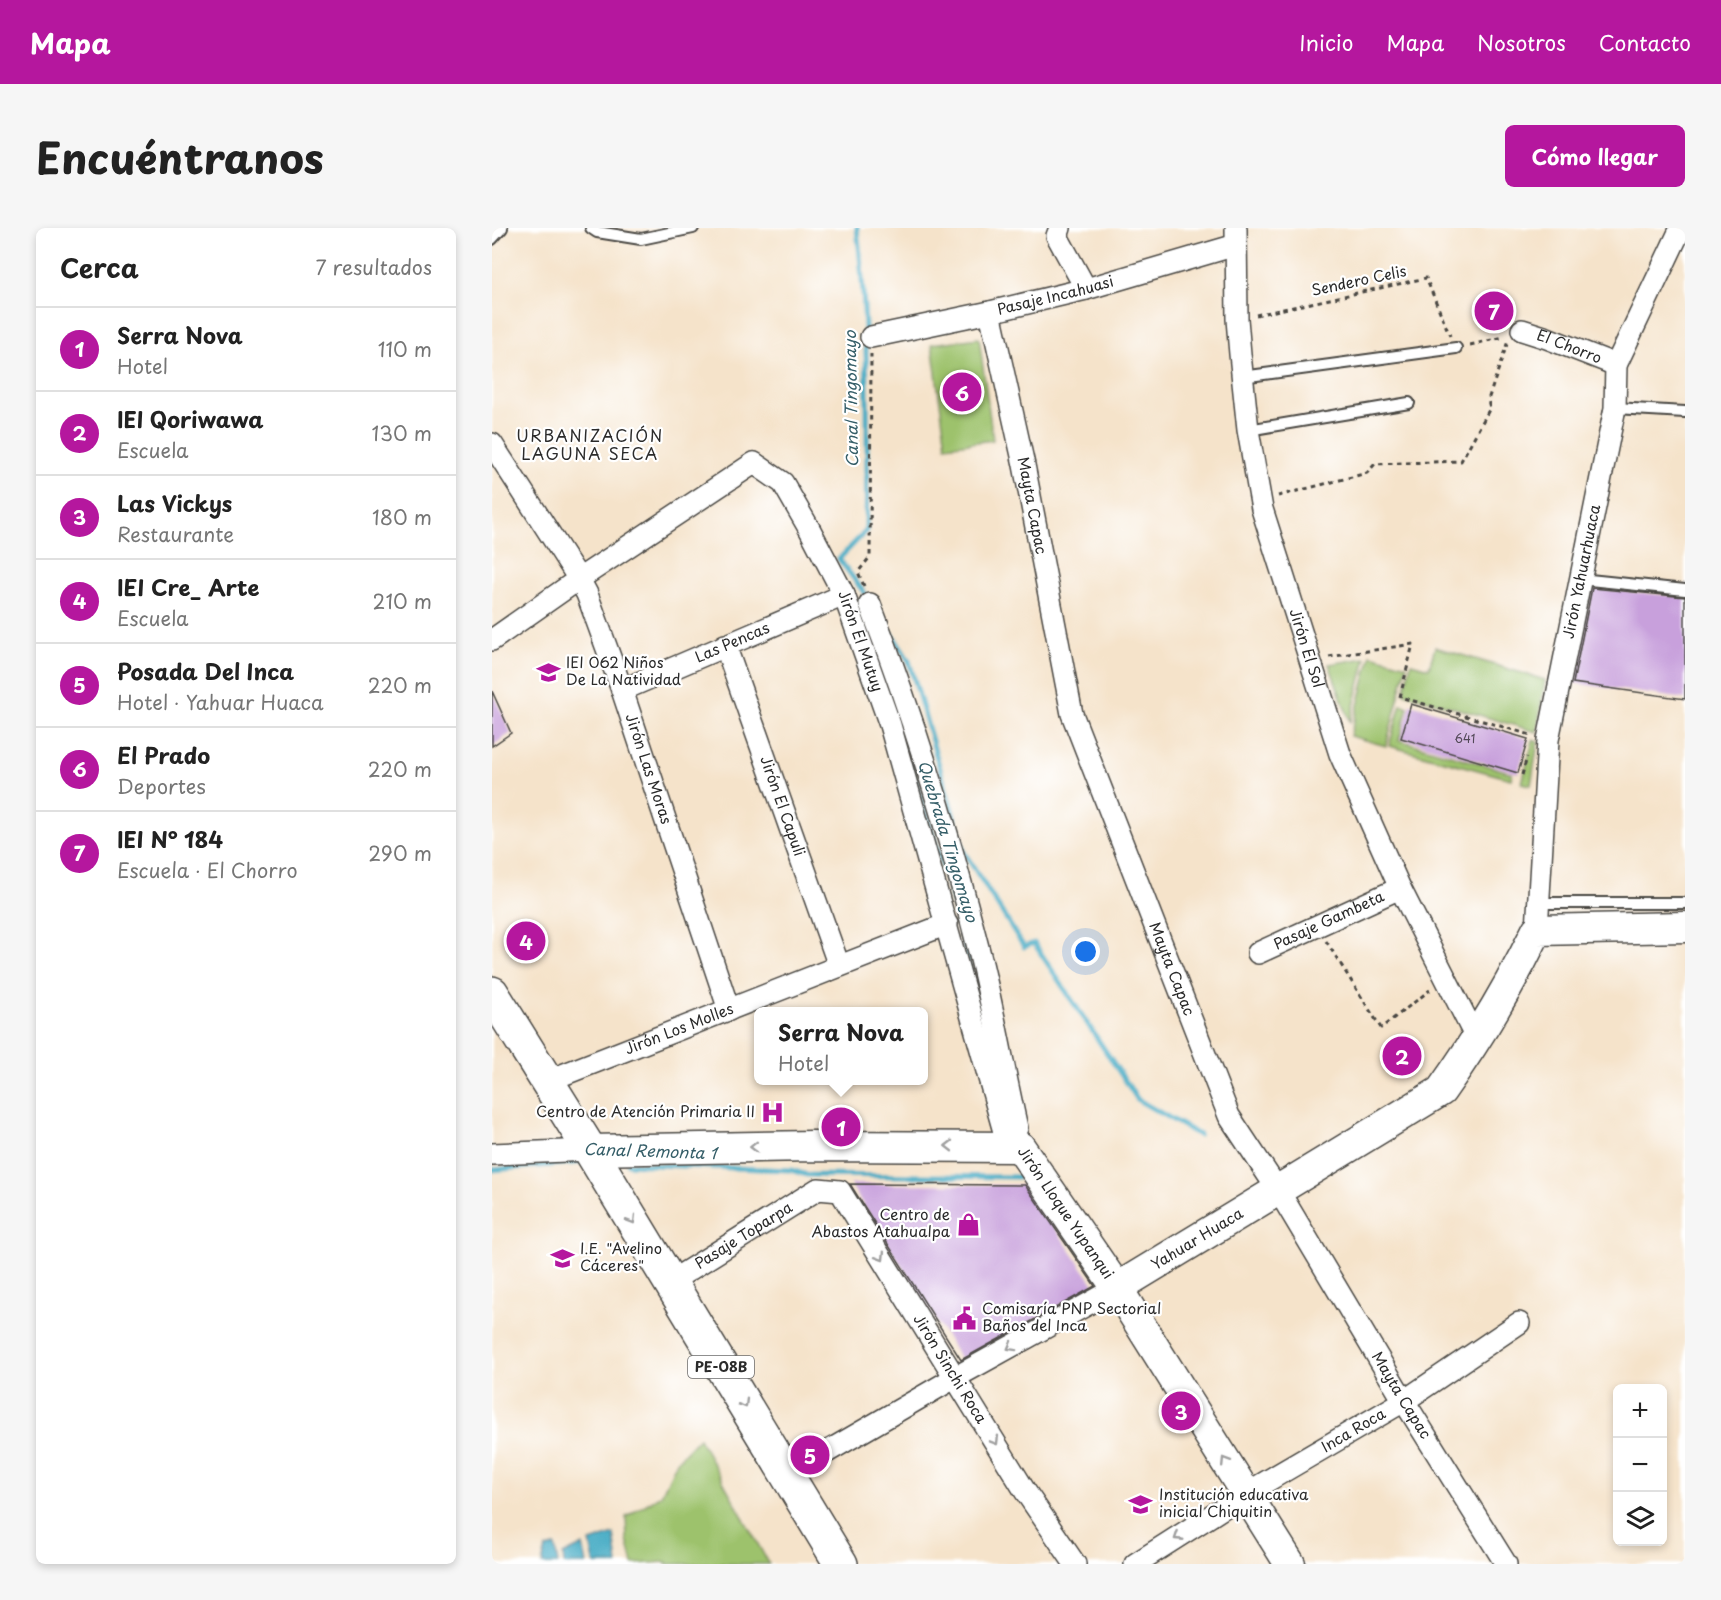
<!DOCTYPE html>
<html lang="es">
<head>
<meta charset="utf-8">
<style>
	body { margin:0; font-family:"Playpen Sans",sans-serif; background:#f6f6f6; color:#222 }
	.controls { position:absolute; right:18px; bottom:18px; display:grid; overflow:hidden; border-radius:9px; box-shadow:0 3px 9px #0003 }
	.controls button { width:54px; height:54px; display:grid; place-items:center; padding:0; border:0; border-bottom:2px solid #e0e0e0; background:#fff; color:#222; font:30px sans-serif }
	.you { position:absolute; left:594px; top:724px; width:21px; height:21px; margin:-15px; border:4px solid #fff; border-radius:50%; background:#1a73e8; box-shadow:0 0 0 9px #1a73e833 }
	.badge { display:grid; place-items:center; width:39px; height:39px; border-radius:50%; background:#b5179e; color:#fff; font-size:20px; font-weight:700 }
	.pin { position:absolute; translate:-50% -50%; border:3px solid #fff; box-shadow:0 2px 6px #0006 }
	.popup { position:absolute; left:262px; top:779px; width:174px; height:78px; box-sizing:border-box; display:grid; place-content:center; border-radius:9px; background:#fff; filter:drop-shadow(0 2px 4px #0005); font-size:20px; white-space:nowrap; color:#767676 }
	.popup b { font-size:22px; color:#222 }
	.popup::after { content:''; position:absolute; left:50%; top:100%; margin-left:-12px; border:12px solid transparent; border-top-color:#fff }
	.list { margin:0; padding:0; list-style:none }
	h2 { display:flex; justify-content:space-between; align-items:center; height:78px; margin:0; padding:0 24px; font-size:26px }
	h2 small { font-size:20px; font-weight:400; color:#767676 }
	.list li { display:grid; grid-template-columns:39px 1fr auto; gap:18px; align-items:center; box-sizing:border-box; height:84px; padding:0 24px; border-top:2px solid #e0e0e0 }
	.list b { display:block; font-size:22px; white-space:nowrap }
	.list p { margin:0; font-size:20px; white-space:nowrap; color:#767676 }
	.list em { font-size:20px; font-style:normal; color:#767676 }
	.icon { flex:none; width:33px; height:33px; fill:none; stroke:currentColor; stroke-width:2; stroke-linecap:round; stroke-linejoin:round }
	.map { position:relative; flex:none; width:1193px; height:1336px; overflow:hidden; border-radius:9px }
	header { display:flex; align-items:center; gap:36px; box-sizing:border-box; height:84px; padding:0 30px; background:#b5179e; color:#fff }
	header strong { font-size:28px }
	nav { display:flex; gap:33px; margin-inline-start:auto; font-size:21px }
	.intro { display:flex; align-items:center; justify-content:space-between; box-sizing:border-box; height:144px; padding:0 36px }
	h1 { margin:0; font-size:42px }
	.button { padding:15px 27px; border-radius:9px; background:#b5179e; color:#fff; font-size:21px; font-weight:700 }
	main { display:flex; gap:36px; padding:0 36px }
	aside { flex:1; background:#fff; border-radius:9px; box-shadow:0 3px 9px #0003 }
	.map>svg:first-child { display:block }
	.green { fill:#9dc26c; stroke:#64764c; stroke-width:1.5 }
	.water { fill:#45abc4; stroke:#386b78; stroke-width:1.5 }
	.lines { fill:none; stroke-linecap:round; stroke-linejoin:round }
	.stream { stroke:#45abc4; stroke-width:5 }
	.building { fill:#c8a0dc }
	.lane-casing { stroke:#494743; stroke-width:14 }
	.street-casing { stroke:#494743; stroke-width:24 }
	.secondary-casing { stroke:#494743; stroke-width:33 }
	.primary-casing { stroke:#494743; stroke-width:36 }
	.path { stroke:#494743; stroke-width:3; stroke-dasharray:4.5 4.5; stroke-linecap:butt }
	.lane { stroke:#fff; stroke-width:10 }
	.street { stroke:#fff; stroke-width:21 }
	.secondary { stroke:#fff; stroke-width:30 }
	.primary { stroke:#fff; stroke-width:33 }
	.oneway { stroke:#a0a0a0 }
	.labels { text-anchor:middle; stroke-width:4.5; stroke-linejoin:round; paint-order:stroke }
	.number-label { font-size:12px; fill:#524857 }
	.shield { fill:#fff; stroke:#6b6b6b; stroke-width:1.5 }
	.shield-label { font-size:14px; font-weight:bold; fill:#2b2b2b }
	.street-label { font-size:15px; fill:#2b2b2b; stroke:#fff }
	.poi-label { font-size:15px; fill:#2b2b2b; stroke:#fff; text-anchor:start }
	.water-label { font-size:16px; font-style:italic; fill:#355e68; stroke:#fff }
	.neighbourhood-label { font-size:16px; letter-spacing:1.5px; fill:#2b2b2b; stroke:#fff }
</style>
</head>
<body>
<header>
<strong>Mapa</strong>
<nav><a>Inicio</a><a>Mapa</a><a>Nosotros</a><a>Contacto</a></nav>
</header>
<div class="intro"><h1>Encuéntranos</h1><a class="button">Cómo llegar</a></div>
<main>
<aside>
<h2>Cerca<small>7 resultados</small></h2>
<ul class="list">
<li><span class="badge">1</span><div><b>Serra Nova</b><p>Hotel</p></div><em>110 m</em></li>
<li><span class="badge">2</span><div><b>IEI Qoriwawa</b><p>Escuela</p></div><em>130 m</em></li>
<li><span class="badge">3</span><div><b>Las Vickys</b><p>Restaurante</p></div><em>180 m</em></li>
<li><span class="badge">4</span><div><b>IEI Cre_ Arte</b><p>Escuela</p></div><em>210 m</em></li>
<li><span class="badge">5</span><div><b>Posada Del Inca</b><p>Hotel · Yahuar Huaca</p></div><em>220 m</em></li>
<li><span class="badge">6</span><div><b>El Prado</b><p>Deportes</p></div><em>220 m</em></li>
<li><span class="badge">7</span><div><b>IEI N° 184</b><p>Escuela · El Chorro</p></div><em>290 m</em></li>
</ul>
</aside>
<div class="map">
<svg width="1193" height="1336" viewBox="0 0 1193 1336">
	<rect width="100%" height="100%" fill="#fff"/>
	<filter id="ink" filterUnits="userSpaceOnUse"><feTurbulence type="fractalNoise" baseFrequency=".0167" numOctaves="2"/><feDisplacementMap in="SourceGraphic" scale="12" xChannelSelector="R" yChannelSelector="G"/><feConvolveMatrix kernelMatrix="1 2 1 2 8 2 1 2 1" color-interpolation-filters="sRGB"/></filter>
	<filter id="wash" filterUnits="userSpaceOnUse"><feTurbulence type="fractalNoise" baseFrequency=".008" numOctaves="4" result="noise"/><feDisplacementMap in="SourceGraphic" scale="24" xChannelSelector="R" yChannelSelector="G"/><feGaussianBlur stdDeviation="1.35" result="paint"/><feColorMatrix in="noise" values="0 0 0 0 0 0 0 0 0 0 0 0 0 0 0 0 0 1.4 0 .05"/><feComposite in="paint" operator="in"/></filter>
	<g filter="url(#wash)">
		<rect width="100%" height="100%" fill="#f5e3ca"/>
		<!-- green -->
		<g class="green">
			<polygon points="487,110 501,212 454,218 440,116"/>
			<polygon points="943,419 1053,452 1045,504 912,465 919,435 937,440"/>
			<polygon points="879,427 915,437 894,518 858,508"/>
			<polygon points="874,430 858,494 837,436"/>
			<polygon points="909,476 916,479 907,512 1020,545 1019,551 897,518"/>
			<polygon points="1041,512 1046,514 1039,557 1030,555"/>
			<polygon points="207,1210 277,1336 175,1336 175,1334 141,1336 135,1312 134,1289 169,1267 185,1233"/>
		</g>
		<!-- water -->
		<g class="water">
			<polygon points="122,1306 126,1336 104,1336 102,1334 98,1314"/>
			<polygon points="91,1317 95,1336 72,1336 71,1327"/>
			<polygon points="63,1318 66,1336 50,1336 54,1320"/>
		</g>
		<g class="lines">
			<!-- stream -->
			<g class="stream">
				<polyline points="347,331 377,371"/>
				<path d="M347 331 374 303C376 202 377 100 365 0"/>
				<polyline points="400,406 417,433 472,624 532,719 542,715 646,872 707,907"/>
				<polyline points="419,534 462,676 485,770"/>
				<polyline points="136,936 299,942 315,947 530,949 528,942"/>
				<polyline points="0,942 91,934"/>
			</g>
		</g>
		<g id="blocks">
			<!-- building -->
			<g class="building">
				<polygon points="1100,360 1193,369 1193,471 1081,455"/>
				<polygon points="0,463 19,505 0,518"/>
				<polygon points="919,476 1036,511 1026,545 909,510"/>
				<polygon points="358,956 533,957 603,1058 469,1132"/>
			</g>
		</g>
	</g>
	<g filter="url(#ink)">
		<use href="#blocks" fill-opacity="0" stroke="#494743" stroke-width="1.5"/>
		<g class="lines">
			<defs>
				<g id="lane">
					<polyline points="99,0 105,4 149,11 201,0"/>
					<polyline points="0,11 10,0"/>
					<polyline points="750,149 964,120"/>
					<polyline points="1123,180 1193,184"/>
					<polyline points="756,202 917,175"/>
					<polyline points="1088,351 1193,362"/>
					<polyline points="1047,675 1193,675"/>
				</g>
				<g id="street">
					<polyline points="568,0 565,8 594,61"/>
					<path id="s1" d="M744 0 745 91 748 126 756 202 770 281 848 526 908 660 985 812"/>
					<path id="s2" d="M498 84 532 237 580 486 737 888 786 962 912 1173 1014 1336"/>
					<path id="s3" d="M1030 102 1055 110 1124 137"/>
					<path id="s4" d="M379 109 498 84 594 61 744 17"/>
					<path id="s5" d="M0 216 87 351 95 366 130 462 237 782"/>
					<path d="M378 376C422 491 458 608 488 727 502 784 512 843 525 900"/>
					<path id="s6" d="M0 412 87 351 262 235 291 255 318 302 352 367 398 497 516 918"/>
					<path id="s7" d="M233 417 347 738"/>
					<path id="s8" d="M130 462 352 367"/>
					<path id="s9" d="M1045 702 1056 512 1123 180 1124 137 1189 0"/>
					<path id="s10" d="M766 725 908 660"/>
					<path id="s11" d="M55 853 455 696"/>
					<polyline points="0,926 98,922"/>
					<path id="s12" d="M178 1054 326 961 348 963 533 1263 583 1336"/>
					<polyline points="295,1247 464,1149 625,1060"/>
					<path id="s13" d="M643 1336 753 1266 912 1173 1027 1095"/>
				</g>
				<g id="secondary">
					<path id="s14" d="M98 922 321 918 528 919 625 1060 798 1336"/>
					<path id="s15" d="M625 1060 949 863C986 811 1017 760 1045 702L1193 699"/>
				</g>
				<polyline id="primary" points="0,765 98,922 349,1336"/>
			</defs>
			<!-- lane casing -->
			<use href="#lane" class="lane-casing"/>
			<!-- street casing -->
			<use href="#street" class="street-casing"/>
			<!-- secondary casing -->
			<use href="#secondary" class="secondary-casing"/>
			<!-- primary casing -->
			<use href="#primary" class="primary-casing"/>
			<!-- path -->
			<g class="path">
				<polyline points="764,87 934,50 958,108"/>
				<polyline points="978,117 1012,109"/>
				<polyline points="786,268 875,245 883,236 969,233 998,180 996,172 1016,113"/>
				<polyline points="372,358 366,344 378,329 379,126"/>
				<polyline points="837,429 921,416 908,469 1039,507"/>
				<polyline points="1030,547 1035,529"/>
				<polyline points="834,713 889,800 938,762"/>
			</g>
			<!-- lane -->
			<use href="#lane" class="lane"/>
			<!-- street -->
			<use href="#street" class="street"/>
			<!-- secondary -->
			<use href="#secondary" class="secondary"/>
			<!-- primary -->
			<use href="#primary" class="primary"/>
		</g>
		<!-- one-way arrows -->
		<defs><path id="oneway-chevron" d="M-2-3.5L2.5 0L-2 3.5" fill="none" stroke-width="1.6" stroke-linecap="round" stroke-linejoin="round" transform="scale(1.5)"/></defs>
		<g class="oneway">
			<use href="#oneway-chevron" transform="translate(457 918) rotate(-180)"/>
			<use href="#oneway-chevron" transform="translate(262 919) rotate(179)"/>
			<use href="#oneway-chevron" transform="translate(140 992) rotate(59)"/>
			<use href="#oneway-chevron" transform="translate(389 1029) rotate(58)"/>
			<use href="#oneway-chevron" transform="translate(519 1119) rotate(151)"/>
			<use href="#oneway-chevron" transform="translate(252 1176) rotate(59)"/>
			<use href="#oneway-chevron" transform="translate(503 1213) rotate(59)"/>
			<use href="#oneway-chevron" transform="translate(733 1233) rotate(-122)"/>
			<use href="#oneway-chevron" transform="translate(686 1309) rotate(147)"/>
		</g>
	</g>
	<!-- icons -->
	<defs>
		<symbol id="school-bare" viewBox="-9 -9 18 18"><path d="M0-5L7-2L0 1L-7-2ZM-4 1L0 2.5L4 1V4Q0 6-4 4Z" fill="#b5179e" stroke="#fff" stroke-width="2.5" paint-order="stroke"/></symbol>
		<symbol id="hospital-bare" viewBox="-9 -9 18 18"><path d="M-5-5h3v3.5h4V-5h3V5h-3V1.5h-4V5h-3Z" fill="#b5179e" stroke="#fff" stroke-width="2.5" paint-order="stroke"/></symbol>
		<symbol id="shop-bare" viewBox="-9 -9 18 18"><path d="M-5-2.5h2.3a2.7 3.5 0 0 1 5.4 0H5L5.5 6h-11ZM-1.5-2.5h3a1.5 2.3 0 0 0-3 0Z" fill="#b5179e" stroke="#fff" stroke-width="2.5" paint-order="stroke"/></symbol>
		<symbol id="civic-bare" viewBox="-9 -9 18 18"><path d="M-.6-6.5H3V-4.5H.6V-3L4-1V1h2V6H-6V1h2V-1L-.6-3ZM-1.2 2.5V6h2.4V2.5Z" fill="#b5179e" stroke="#fff" stroke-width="2.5" paint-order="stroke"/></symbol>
	</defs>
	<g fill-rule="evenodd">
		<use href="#school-bare" x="40" y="428" width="33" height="33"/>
		<use href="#hospital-bare" x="264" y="868" width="33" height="33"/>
		<use href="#shop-bare" x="460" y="980" width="33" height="33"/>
		<use href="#school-bare" x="54" y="1014" width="33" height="33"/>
		<use href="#civic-bare" x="456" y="1074" width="33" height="33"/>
		<use href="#school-bare" x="632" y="1260" width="33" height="33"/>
	</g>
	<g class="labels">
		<!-- number labels -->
		<g class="number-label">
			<text x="973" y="515">641</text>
		</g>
		<!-- shield labels -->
		<rect class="shield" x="196" y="1128" width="66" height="22" rx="4.5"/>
		<g class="shield-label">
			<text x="229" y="1144">PE-08B</text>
		</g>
		<!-- street labels -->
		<g class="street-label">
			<text transform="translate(867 53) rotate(-12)" y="5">Sendero Celis</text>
			<text dy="5" stroke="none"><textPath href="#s4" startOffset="189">Pasaje Incahuasi</textPath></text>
			<text dy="5" stroke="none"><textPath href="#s3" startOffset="50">El Chorro</textPath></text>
			<text dy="5" stroke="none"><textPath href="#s2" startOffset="198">Mayta Capac</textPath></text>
			<text dy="5" stroke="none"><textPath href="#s9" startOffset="362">Jirón Yahuarhuaca</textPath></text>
			<text dy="5" stroke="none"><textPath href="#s6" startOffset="528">Jirón El Mutuy</textPath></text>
			<text dy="5" stroke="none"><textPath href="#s8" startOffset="120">Las Pencas</textPath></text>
			<text dy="5" stroke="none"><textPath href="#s1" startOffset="429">Jirón El Sol</textPath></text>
			<text dy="5" stroke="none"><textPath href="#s5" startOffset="363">Jirón Las Moras</textPath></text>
			<text dy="5" stroke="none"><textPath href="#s7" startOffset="171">Jirón El Capuli</textPath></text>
			<text dy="5" stroke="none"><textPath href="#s10" startOffset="78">Pasaje Gambeta</textPath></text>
			<text dy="5" stroke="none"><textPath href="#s2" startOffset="684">Mayta Capac</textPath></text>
			<text dy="5" stroke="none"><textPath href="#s11" startOffset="142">Jirón Los Molles</textPath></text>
			<text dy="5" stroke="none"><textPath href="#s14" startOffset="510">Jirón Lloque Yupanqui</textPath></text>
			<text dy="5" stroke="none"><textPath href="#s12" startOffset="87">Pasaje Toparpa</textPath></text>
			<text dy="5" stroke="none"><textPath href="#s15" startOffset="94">Yahuar Huaca</textPath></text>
			<text dy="5" stroke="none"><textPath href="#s12" startOffset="406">Jirón Sinchi Roca</textPath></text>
			<text dy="5" stroke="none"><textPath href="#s2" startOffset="1170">Mayta Capac</textPath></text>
			<text dy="5" stroke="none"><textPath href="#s13" startOffset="256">Inca Roca</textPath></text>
		</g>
		<!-- poi labels -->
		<g class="poi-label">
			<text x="74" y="440">IEI 062 Niños<tspan x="74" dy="17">De La Natividad</tspan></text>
			<text x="263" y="889" text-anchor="end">Centro de Atención Primaria II</text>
			<text x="458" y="992" text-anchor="end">Centro de<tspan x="458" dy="17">Abastos Atahualpa</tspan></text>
			<text x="88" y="1026">I.E. "Avelino<tspan x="88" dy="17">Cáceres"</tspan></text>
			<text x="490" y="1086">Comisaría PNP Sectorial<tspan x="490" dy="17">Baños del Inca</tspan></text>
			<text x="667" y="1272">Institución educativa<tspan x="667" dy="17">inicial Chiquitin</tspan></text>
		</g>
		<!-- water labels -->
		<g class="water-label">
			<text transform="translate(359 171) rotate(-91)" y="6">Canal Tingomayo</text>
			<text transform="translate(456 613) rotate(73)" y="6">Quebrada Tingomayo</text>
			<text transform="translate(158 923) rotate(2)" y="6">Canal Remonta 1</text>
		</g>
		<!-- neighbourhood labels -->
		<g class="neighbourhood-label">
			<text x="98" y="214">URBANIZACIÓN<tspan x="98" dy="18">LAGUNA SECA</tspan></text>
		</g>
	</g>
</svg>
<div class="controls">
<button>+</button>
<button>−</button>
<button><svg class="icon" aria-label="layers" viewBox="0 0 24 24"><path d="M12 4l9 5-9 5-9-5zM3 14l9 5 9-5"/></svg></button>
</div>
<div class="you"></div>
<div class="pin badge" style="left:349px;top:899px">1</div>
<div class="popup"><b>Serra Nova</b>Hotel</div>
<div class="pin badge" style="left:910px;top:828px">2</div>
<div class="pin badge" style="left:689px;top:1183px">3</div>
<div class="pin badge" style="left:34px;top:713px">4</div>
<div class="pin badge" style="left:318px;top:1227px">5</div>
<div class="pin badge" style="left:470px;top:164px">6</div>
<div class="pin badge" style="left:1002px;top:83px">7</div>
</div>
</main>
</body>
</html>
